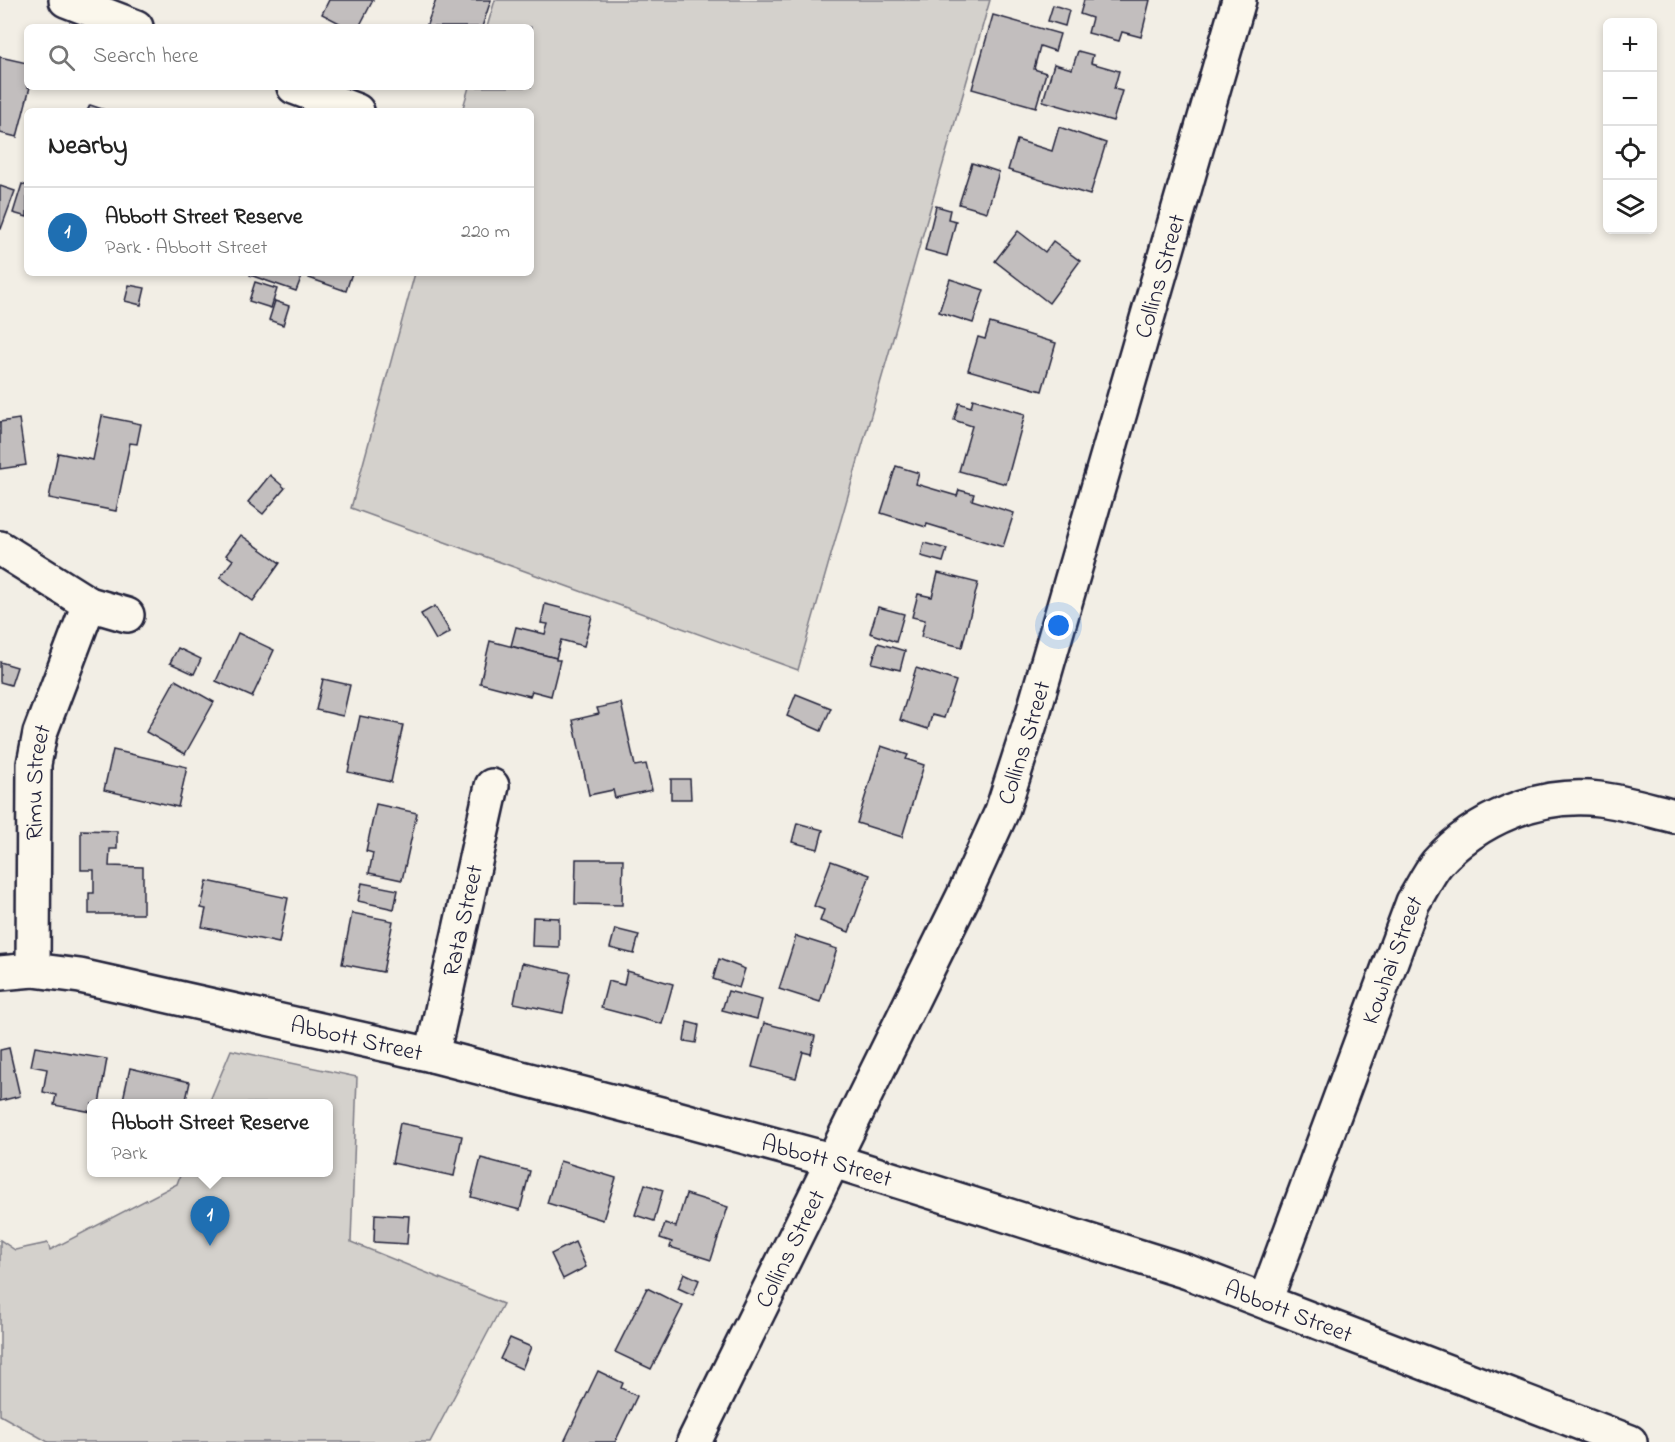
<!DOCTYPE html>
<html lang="en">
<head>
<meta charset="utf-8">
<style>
	body { margin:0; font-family:"Indie Flower",sans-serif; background:#f2f2f2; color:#222 }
	.controls { position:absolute; right:18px; top:18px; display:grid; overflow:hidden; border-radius:9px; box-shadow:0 3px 9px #0003 }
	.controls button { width:54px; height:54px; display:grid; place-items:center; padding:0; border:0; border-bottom:2px solid #e0e0e0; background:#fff; color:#222; font:30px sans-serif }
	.you { position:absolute; left:1059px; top:626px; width:21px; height:21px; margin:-15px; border:4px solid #fff; border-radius:50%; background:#1a73e8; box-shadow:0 0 0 9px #1a73e833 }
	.badge { display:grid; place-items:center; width:39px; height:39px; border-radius:50%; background:#1f6fb2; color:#fff; font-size:20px; font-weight:700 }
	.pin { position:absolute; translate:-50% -50px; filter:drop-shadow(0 2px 3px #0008) }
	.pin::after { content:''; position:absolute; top:32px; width:21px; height:18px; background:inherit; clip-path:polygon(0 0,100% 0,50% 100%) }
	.popup { position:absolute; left:87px; top:1099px; width:246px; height:78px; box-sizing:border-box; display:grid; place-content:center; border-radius:9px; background:#fff; filter:drop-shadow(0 2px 4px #0005); font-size:20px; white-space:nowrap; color:#767676 }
	.popup b { font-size:22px; color:#222 }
	.popup::after { content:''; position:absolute; left:50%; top:100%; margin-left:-12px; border:12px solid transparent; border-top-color:#fff }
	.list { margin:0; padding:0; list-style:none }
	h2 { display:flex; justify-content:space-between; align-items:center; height:78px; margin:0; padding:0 24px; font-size:26px }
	h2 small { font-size:20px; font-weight:400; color:#767676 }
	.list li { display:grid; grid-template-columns:39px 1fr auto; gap:18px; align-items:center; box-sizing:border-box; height:90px; padding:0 24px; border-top:2px solid #e0e0e0 }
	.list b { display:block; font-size:22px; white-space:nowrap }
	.list p { margin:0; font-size:20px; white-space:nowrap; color:#767676 }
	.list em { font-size:20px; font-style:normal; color:#767676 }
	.icon { flex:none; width:33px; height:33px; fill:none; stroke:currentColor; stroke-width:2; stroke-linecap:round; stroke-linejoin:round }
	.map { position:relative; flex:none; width:1675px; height:1442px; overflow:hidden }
	.search { position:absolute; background:#fff; box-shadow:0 3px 9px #0003; left:24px; top:24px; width:510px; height:66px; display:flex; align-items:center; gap:15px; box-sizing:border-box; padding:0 21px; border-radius:9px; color:#767676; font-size:22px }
	.panel { position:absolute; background:#fff; box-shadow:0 3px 9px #0003; left:24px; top:108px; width:510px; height:168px; border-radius:9px }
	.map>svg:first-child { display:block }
	.green { fill:#d4d1cc; stroke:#7b7a84; stroke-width:1.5 }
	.building { fill:#c2bebe; stroke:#22223b; stroke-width:1.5 }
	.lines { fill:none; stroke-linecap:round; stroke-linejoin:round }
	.minor-casing { stroke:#22223b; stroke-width:38 }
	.minor { stroke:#fbf7ec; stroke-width:33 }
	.labels { text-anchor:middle; stroke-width:4.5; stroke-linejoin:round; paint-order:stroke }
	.street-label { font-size:24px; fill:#22223b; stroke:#fbf7ec }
</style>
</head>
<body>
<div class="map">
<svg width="1675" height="1442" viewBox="0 0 1675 1442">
	<rect width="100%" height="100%" fill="#f2eee5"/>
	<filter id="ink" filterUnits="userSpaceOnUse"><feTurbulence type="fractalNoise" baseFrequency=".0167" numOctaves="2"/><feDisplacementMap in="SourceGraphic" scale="12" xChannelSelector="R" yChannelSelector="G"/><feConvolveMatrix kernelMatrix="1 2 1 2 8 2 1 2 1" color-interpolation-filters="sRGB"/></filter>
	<g filter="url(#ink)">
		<!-- green -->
		<g class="green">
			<polygon points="495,0 990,0 798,670 351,508 415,273 531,273 531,111 462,111 469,87 531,87 531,27 487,27"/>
			<polygon points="231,1050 357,1077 351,1242 503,1304 430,1442 48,1442 0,1415 0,1240 15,1250 48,1243 50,1250 177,1184 181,1173 328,1172 328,1104 209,1103"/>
		</g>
		<!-- building -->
		<g class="building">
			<polygon points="329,0 373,0 359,27 347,27 322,14"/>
			<polygon points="436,0 491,0 482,27 426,27"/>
			<polygon points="1084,0 1150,0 1141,37 1122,32 1119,41 1088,33 1092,18 1080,14"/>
			<polygon points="1053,5 1069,10 1065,26 1048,21"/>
			<polygon points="993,15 1060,34 1055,51 1040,46 1034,69 1046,73 1036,107 972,89"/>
			<polygon points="1078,51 1093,55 1091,63 1119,71 1114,89 1122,91 1113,121 1043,101 1054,64 1072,69"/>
			<polygon points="0,57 27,63 27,87 30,87 17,137 0,133"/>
			<polygon points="90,105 108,111 87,111"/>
			<polygon points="1059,127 1106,143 1090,195 1008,170 1017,140 1052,151"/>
			<polygon points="972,163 999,172 987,212 959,204"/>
			<polygon points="22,184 27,186 27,217 13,213"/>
			<polygon points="0,186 15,191 1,229 0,229"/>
			<polygon points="936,206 950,210 948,219 956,221 947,256 925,250"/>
			<polygon points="1018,231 1045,252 1053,241 1080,261 1049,303 995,261"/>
			<polygon points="251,273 303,273 296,291 250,275"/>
			<polygon points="310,273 352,273 346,291 309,278"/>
			<polygon points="950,279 984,290 973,323 939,312"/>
			<polygon points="255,282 277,289 271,308 249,301"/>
			<polygon points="129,285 145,288 141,305 125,301"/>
			<polygon points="275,301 289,306 283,325 269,320"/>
			<polygon points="990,323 1056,343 1042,391 968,370 978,337 985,339"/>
			<polygon points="973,399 1025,414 1006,484 959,471 972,426 954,420 959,403 971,407"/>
			<polygon points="102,416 141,424 137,444 130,443 116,511 49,498 58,453 93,460"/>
			<polygon points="19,419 26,465 0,469 0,422"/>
			<polygon points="896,466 919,473 916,484 957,496 959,490 974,494 972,500 1014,513 1003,547 927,524 926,527 881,513"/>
			<polygon points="270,475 285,488 263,514 248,502"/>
			<polygon points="241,535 280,563 253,601 220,577 233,560 226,555"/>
			<polygon points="924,543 947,549 943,562 921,556"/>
			<polygon points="938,573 978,583 962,647 921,637 925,620 912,617 918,594 932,597"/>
			<polygon points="545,604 592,616 584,646 561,640 556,658 511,646 516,627 545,634 548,624 541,623"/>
			<polygon points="435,606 450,632 436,640 421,614"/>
			<polygon points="878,607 904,614 896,642 870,633"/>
			<polygon points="238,633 274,650 252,697 216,681"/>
			<polygon points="490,641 556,658 556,660 560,660 551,696 532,691 530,696 480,683"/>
			<polygon points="878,643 905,651 900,670 872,663"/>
			<polygon points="178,648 201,659 194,674 170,663"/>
			<polygon points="0,662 17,667 11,685 0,682"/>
			<polygon points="916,668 956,681 944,718 932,715 928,729 900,720"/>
			<polygon points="323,679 350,685 343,716 316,710"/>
			<polygon points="175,680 214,702 185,754 146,732"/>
			<polygon points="796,694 831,708 821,731 787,716"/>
			<polygon points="621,703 635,766 646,764 652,790 615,798 613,790 589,795 573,720 599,714 597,708"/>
			<polygon points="360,716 403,725 391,782 348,772"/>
			<polygon points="881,746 908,755 906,759 924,765 902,837 857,823"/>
			<polygon points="113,750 187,767 178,807 104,790"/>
			<polygon points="671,779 690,779 691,799 671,799"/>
			<polygon points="376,804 417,813 402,880 369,873 373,853 366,851"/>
			<polygon points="797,823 823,830 818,849 792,842"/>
			<polygon points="81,830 117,831 117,849 110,849 109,866 143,867 143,914 89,914 89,893 94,893 94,870 81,870"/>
			<polygon points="576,859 623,859 622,905 575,904"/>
			<polygon points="831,861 870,875 849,932 820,921 824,910 814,906"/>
			<polygon points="207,881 288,898 279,943 202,927 206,909 201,908"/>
			<polygon points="362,883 398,890 394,909 358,901"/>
			<polygon points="352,913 393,921 383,972 342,964"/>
			<polygon points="533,917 559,918 559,947 532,946"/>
			<polygon points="615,929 639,935 634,954 610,948"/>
			<polygon points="796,936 837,949 820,1002 779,989"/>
			<polygon points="719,959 745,969 739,988 713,979"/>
			<polygon points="522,963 571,973 563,1013 514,1003"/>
			<polygon points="627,971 673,984 662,1024 601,1008 608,981 624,985"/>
			<polygon points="728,991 762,1000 757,1019 722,1010"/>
			<polygon points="687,1022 699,1025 696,1043 684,1041"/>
			<polygon points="764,1023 815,1036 811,1054 803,1052 796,1078 752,1067"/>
			<polygon points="35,1047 107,1059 99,1104 92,1104 92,1112 54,1105 56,1095 43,1092 47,1069 31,1066"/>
			<polygon points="9,1048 20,1096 0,1101 0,1050"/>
			<polygon points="130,1068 190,1082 185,1104 122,1104"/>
			<polygon points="400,1123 462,1136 454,1176 392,1163"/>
			<polygon points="481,1158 530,1171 520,1210 471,1197"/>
			<polygon points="560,1161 616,1178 603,1220 547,1203"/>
			<polygon points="645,1184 663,1190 654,1221 635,1215"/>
			<polygon points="686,1194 728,1207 711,1260 670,1247 672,1242 660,1238 665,1223 676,1227"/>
			<polygon points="375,1214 409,1216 407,1244 374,1242"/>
			<polygon points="575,1242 586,1267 563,1279 551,1254"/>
			<polygon points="684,1273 699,1280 693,1295 678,1288"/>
			<polygon points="647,1288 683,1306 651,1369 615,1352"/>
			<polygon points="510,1338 531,1347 522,1369 500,1359"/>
			<polygon points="598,1371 623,1383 621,1388 637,1396 615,1442 564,1442"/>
		</g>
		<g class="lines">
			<defs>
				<g id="minor">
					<polyline points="66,0 136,27"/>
					<polyline points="294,87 357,111"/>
					<polyline points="0,548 89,604 127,615"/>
					<path id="s1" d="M33 970 34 764 40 733 89 604"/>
					<path id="s2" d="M0 973 33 970 80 976 432 1055 676 1118 834 1161 1188 1272 1630 1442"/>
					<path id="s3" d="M432 1055 492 786"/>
					<path id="s4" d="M1265 1301 1413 902C1421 890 1428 874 1437 863 1476 819 1539 792 1599 799 1624 802 1650 810 1675 816"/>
					<path id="s5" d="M694 1442 963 897 1002 811 1030 724 1239 0"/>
				</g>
			</defs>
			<!-- minor casing -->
			<use href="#minor" class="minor-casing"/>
			<!-- minor -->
			<use href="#minor" class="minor"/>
		</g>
	</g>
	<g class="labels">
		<!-- street labels -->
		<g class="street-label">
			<text dy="8" stroke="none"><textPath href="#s5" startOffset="1260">Collins Street</textPath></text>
			<text dy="8" stroke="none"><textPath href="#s5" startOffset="774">Collins Street</textPath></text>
			<text dy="8" stroke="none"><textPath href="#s1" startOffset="188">Rimu Street</textPath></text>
			<text dy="8" stroke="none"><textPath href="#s3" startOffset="138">Rata Street</textPath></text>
			<text dy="8" stroke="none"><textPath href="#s4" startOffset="364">Kowhai Street</textPath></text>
			<text dy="8" stroke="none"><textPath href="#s2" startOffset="364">Abbott Street</textPath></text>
			<text dy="8" stroke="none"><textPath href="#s2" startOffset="850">Abbott Street</textPath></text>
			<text dy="8" stroke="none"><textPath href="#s5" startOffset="216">Collins Street</textPath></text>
			<text dy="8" stroke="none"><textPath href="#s2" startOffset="1336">Abbott Street</textPath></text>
		</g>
	</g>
</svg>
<div class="controls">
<button>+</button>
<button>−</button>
<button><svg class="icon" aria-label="locate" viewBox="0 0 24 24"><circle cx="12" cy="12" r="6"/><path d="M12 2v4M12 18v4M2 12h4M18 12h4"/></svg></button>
<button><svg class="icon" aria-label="layers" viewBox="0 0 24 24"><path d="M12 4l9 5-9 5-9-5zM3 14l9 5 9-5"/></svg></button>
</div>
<div class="you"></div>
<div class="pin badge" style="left:210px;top:1246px">1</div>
<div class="popup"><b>Abbott Street Reserve</b>Park</div>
<div class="search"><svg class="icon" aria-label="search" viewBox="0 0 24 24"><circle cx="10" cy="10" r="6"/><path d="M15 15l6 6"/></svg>Search here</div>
<section class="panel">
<h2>Nearby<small></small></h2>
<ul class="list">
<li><span class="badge">1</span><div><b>Abbott Street Reserve</b><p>Park · Abbott Street</p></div><em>220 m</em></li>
</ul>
</section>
</div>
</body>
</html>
